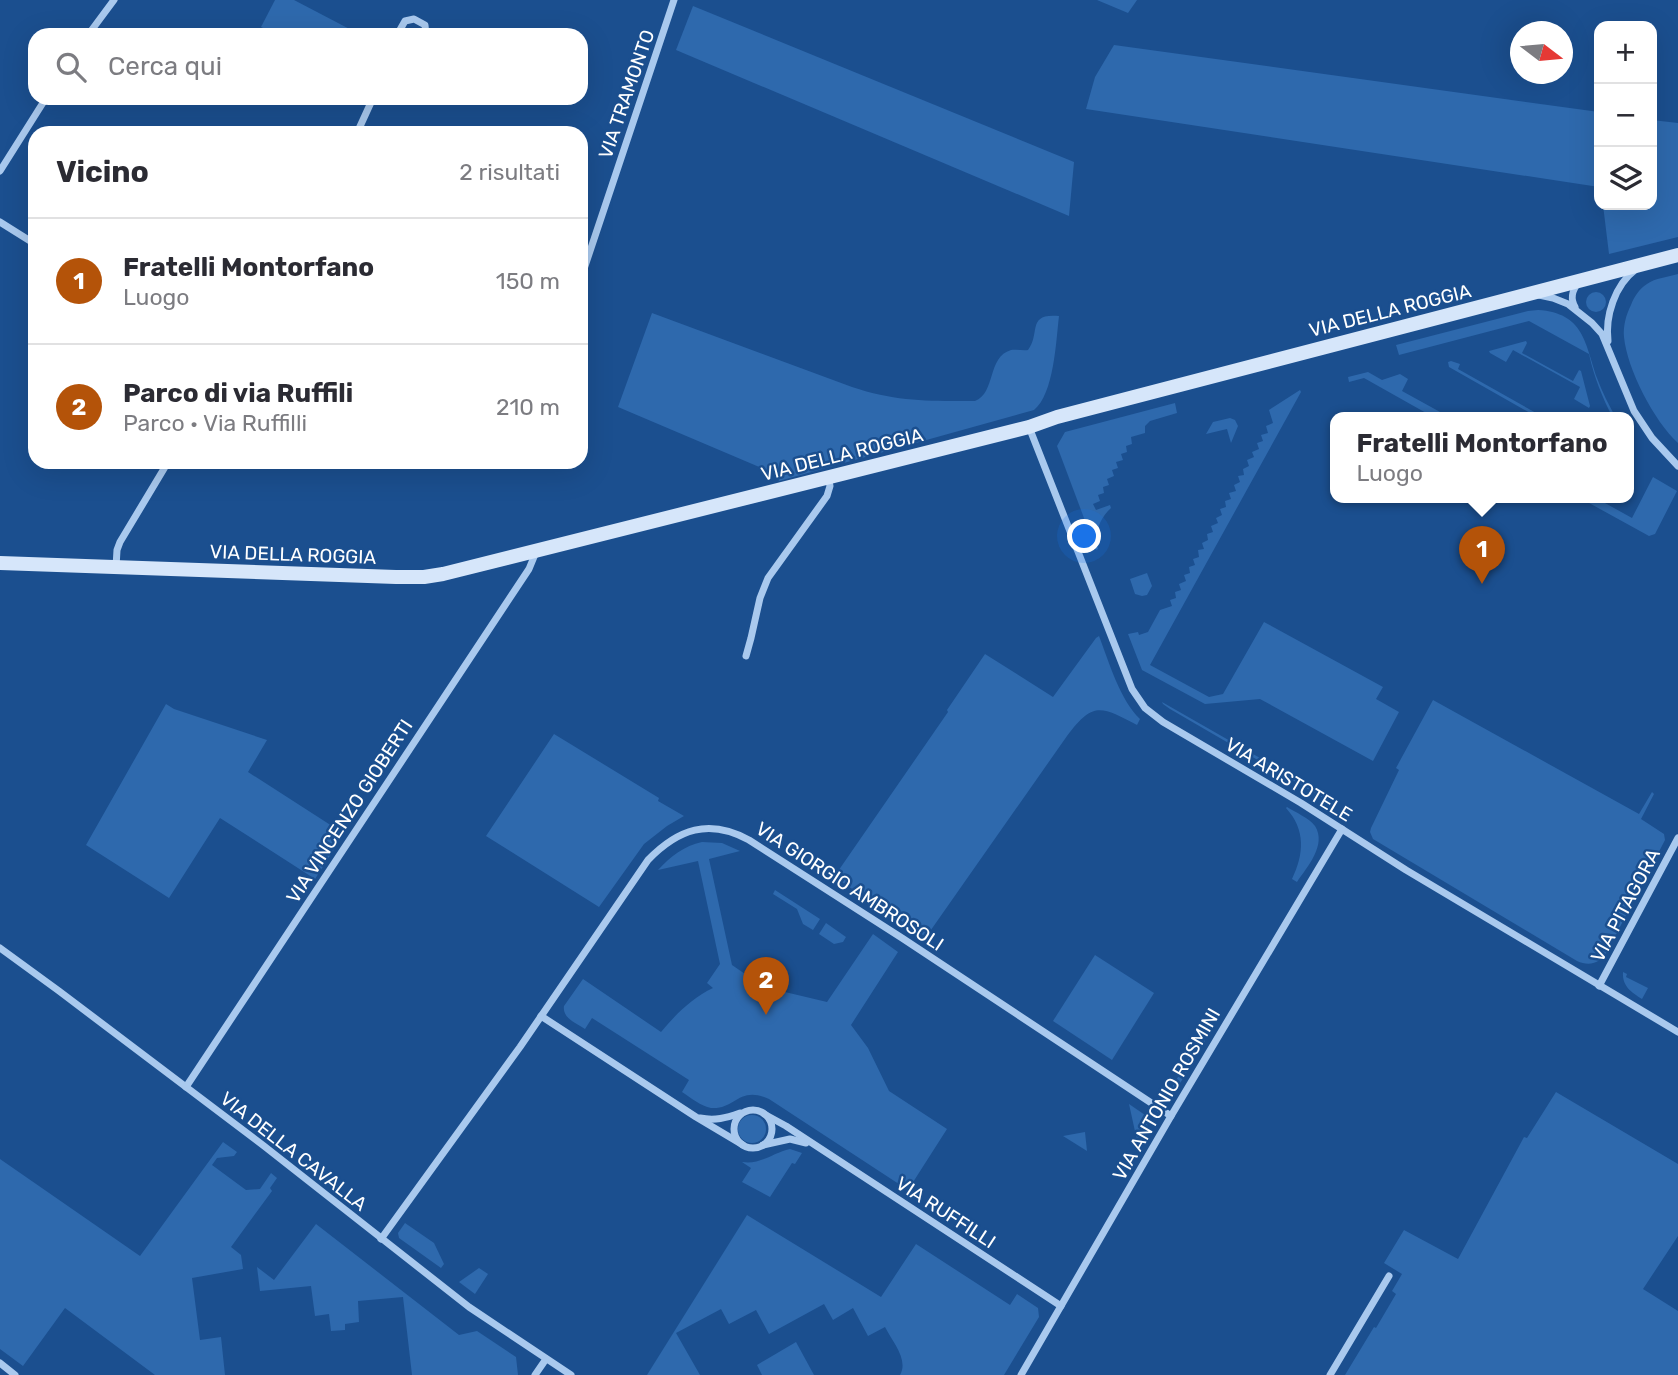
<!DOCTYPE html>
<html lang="it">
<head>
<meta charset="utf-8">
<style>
	body { margin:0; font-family:Rubik,sans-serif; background:#f7f7f7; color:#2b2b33 }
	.controls { position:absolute; right:21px; top:21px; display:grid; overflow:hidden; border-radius:14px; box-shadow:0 7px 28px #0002 }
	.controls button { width:63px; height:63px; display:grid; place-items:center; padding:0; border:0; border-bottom:2px solid #e1e1e2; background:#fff; color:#2b2b33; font:35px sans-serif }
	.compass { position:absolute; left:1510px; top:21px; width:63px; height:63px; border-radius:50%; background:#fff; box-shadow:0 7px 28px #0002; rotate:106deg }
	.you { position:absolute; left:1085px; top:537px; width:24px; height:24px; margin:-18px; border:5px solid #fff; border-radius:50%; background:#1a73e8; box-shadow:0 0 0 10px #1a73e833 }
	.badge { display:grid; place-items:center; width:46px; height:46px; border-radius:50%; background:#b45309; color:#fff; font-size:23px; font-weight:700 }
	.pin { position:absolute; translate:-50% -58px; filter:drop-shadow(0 2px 4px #0008) }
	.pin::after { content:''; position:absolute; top:37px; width:24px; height:21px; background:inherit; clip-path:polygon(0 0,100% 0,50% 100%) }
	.popup { position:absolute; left:1330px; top:412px; width:304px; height:91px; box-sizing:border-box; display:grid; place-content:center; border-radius:14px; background:#fff; filter:drop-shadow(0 2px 5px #0005); font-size:23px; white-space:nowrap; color:#7c7c81 }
	.popup b { font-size:26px; color:#2b2b33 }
	.popup::after { content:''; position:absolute; left:50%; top:100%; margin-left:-14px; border:14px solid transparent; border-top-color:#fff }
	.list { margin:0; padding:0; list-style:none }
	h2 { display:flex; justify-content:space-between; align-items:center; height:91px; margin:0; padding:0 28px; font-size:30px }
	h2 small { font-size:23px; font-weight:400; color:#7c7c81 }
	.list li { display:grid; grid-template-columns:46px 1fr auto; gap:21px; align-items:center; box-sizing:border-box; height:126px; padding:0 28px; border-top:2px solid #e1e1e2 }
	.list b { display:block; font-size:26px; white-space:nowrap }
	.list p { margin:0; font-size:23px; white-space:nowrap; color:#7c7c81 }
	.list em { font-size:23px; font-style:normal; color:#7c7c81 }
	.icon { flex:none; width:38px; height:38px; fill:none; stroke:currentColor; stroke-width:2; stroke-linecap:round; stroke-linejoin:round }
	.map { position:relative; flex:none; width:1678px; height:1375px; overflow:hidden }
	.search { position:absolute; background:#fff; box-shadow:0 7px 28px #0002; left:28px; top:28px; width:560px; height:77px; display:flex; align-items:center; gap:18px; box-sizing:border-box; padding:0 24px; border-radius:21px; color:#7c7c81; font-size:26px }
	.panel { position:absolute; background:#fff; box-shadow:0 7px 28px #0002; left:28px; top:126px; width:560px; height:343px; border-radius:21px }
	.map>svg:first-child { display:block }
	.green { fill:#2e69ad }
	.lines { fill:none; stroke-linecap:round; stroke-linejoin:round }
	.street { stroke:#a9c9ee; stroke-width:7 }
	.secondary { stroke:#d6e6fa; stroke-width:14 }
	.labels { text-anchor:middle; stroke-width:5; stroke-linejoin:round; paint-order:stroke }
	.street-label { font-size:19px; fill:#fff; stroke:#1b4f8f }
</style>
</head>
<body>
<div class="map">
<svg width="1678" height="1375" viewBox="0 0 1678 1375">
	<rect width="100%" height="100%" fill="#1b4f8f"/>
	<!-- green -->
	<g class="green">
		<polygon points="275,0 294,0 361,35 278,35 261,27"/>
		<polygon points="1097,0 1137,0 1128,13"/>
		<polygon points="693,6 1074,162 1069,216 676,50"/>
		<polygon points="1114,45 1599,112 1599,187 1086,109 1095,77"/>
		<polygon points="1652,120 1678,123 1678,237 1609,254 1603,205 1652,205"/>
		<path d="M1678 274V443C1654 421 1627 369 1624 337 1623 326 1626 315 1631 305 1634 297 1639 289 1647 284 1655 278 1668 277 1678 274Z"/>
		<circle cx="1596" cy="302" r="10"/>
		<path d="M1538 310C1584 313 1585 343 1597 378 1602 392 1609 405 1616 418H1613C1602 397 1594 377 1589 354L1529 321 1399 355 1396 345 1528 311Z"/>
		<path d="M652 313 852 387C897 402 928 401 975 401 996 393 987 357 1011 350 1016 349 1023 351 1028 350 1041 333 1026 313 1059 316 1056 341 1054 394 1034 410L779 481 776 474 618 407Z"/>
		<polygon points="1526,341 1527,343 1522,353 1573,381 1579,370 1581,371 1590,406 1589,408 1574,399 1580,387 1513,350 1506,362 1490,353 1489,351"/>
		<polygon points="1451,361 1460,364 1458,369 1545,418 1539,418 1449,367 1448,362"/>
		<polygon points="1368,372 1382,380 1400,374 1408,379 1402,391 1451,418 1435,418 1364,378 1349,382 1348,377"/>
		<polygon points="1300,390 1301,392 1150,665 1209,697 1223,694 1264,622 1383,687 1376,699 1399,712 1373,761 1260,699 1205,704 1142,670 1128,634 1138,632 1139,635 1148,632 1160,610 1172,606 1170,600 1176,598 1175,592 1181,590 1179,584 1186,581 1184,575 1190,573 1189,567 1195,565 1193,559 1199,557 1198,550 1204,549 1202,543 1208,540 1207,534 1213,532 1211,526 1218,523 1216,518 1222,515 1220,509 1226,507 1225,501 1231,499 1229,493 1236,491 1234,485 1240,482 1238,476 1244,475 1243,469 1249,466 1247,460 1254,457 1252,452 1259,449 1257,443 1263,441 1261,435 1268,433 1266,426 1273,423 1269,410"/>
		<path d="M1175 403 1177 413 1150 421 1145 426V433L1131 437 1132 444 1126 446 1127 452 1121 454 1123 460 1116 462 1118 468 1112 470 1114 476 1107 479 1109 485 1103 487 1104 493 1098 495 1100 501 1093 504 1096 510 1110 505 1111 508C1099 519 1094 534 1098 549L1096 550 1057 446 1065 432Z"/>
		<polygon points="1230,418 1235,420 1238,426 1231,443 1227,429 1206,434 1213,422"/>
		<polygon points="1653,477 1677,491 1655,534 1649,536 1580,498 1596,498 1632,518"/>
		<polygon points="1147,573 1152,586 1147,595 1142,596 1135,594 1130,579"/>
		<path d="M1099 636C1109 662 1120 700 1140 719L1137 725C1101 706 1093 701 1067 736L926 937 834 877 948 712 947 710 985 654 1053 697 1096 638Z"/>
		<path d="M1433 700 1639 814 1652 792 1654 794 1641 819 1664 834 1665 840 1608 950C1601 963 1590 967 1577 961L1373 839 1370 832 1371 828 1399 770 1396 768Z"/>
		<polygon points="1162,702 1330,798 1330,802 1170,709 1163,704"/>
		<polygon points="166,704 174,709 267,740 248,772 332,826 340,840 315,879 220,818 169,898 86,845"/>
		<polygon points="554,734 659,798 658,801 684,816 667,826 644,844 599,907 486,836"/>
		<path d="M1287 807C1295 812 1309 818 1315 826 1327 845 1307 867 1297 882L1292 879C1304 854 1306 830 1286 808Z"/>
		<path d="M702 842 722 843 740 851 709 859 732 965 764 987 827 1002 873 934 898 952 851 1025 868 1048 889 1091 947 1129 908 1190 769 1099C739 1085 735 1110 711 1108 701 1106 691 1098 682 1092L689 1080 592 1018 585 1029C576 1023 562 1018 564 1006L583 979 661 1032C675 1015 692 998 713 988L707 983 720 964 698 861 658 870C671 856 684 846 702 842Z"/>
		<polygon points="775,890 820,919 813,930 803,924 797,909 773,894"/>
		<polygon points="826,923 846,937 843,942 834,944 819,934"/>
		<polygon points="1095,955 1154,993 1112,1060 1053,1021"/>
		<path d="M1623 972 1627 974 1626 977 1648 988 1642 999C1631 992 1622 986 1623 972Z"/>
		<polygon points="1201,1038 1205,1041 1169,1102 1165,1099"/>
		<polygon points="1556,1092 1678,1164 1678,1236 1643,1289 1678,1311 1678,1375 1345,1375 1374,1327 1376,1328 1396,1294 1392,1291 1402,1274 1384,1263 1404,1230 1458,1259 1524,1137 1527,1138"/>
		<polygon points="1129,1104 1145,1115 1148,1128 1138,1145"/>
		<circle cx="752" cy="1129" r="14"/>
		<polygon points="1085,1132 1087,1151 1063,1136"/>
		<polygon points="223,1142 237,1152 234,1156 217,1158 212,1165 246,1190 260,1189 271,1173 277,1178 270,1188 272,1191 231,1247 241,1255 243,1269 192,1278 200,1340 221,1337 225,1375 155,1375 65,1308 23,1366 0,1349 0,1159 140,1256"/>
		<path d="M790 1149 802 1153 795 1164 792 1163 770 1197 742 1182 751 1168 742 1162C761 1165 772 1153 790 1149Z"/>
		<path d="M747 1215 881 1297 916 1244 1010 1305 1017 1294 1038 1308 1039 1317 1004 1375H900C909 1360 892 1341 885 1327L868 1336 853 1308 833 1320 824 1304 769 1334 756 1310 729 1324 721 1309 676 1333 700 1375H647Z"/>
		<polygon points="405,1223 434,1243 444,1264 441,1268 399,1238 398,1233"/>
		<polygon points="316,1224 459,1335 477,1331 516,1357 518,1375 412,1375 403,1297 358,1301 359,1322 345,1324 345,1330 331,1331 329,1314 315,1316 311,1286 260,1291 257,1267 274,1280"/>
		<polygon points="479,1268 488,1274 475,1294 459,1282"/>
		<polygon points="796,1342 814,1375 762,1375 757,1365"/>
	</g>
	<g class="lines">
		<!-- street -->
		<g class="street">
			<polyline points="88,35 114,0"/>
			<polyline points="397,35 405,21 414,19 425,25 426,35"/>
			<polyline points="357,133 373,98"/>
			<polyline points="0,171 46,98"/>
			<polyline points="0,222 35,244"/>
			<polyline points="581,278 674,0"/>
			<polyline points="1539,295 1553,298 1568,304 1592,323 1602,334 1634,411 1652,438 1678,466"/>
			<path d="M1575 307C1570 298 1572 291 1578 283"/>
			<path d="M1608 341C1605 316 1615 285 1635 270"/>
			<polyline points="1029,427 1132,689 1145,708 1163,722 1301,803 1406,870 1678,1032"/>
			<polyline points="116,567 117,550 120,542 168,462"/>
			<polyline points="746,656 751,638 760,598 768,578 827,496 830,486 828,477"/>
			<polyline points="0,948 59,991 264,1146 469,1307 571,1375"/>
			<polyline points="1599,986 1678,838"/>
			<polyline points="541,1016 696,1117 743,1145"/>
			<polyline points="186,1087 529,569 536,552"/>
			<circle cx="753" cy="1129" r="19"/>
			<polyline points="764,1114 786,1126 1061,1306"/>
			<path d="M700 1118C715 1121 726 1118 740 1113"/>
			<polyline points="763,1145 790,1139 806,1143"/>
			<path d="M381 1239 520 1047 648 860C678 829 709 818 749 840L902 938 1171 1116"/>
			<polyline points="0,1363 15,1375"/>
			<polyline points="535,1375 546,1359"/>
			<polyline points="1021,1375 1171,1116 1342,829"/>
			<polyline points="1330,1375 1389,1276"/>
		</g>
		<!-- secondary -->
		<polyline class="secondary" points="0,563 396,577 424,577 443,574 1029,427 1057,417 1678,255"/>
	</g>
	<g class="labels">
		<!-- street labels -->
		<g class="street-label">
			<text transform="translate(626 94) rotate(-71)" y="7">VIA TRAMONTO</text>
			<text transform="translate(1390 310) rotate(-14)" y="7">VIA DELLA ROGGIA</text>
			<text transform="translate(842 454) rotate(-14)" y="7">VIA DELLA ROGGIA</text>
			<text transform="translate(293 554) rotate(2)" y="7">VIA DELLA ROGGIA</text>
			<text transform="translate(1289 779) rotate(31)" y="7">VIA ARISTOTELE</text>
			<text transform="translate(349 811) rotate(-57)" y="7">VIA VINCENZO GIOBERTI</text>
			<text transform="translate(850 886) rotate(33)" y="7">VIA GIORGIO AMBROSOLI</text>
			<text transform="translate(1625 905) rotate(-62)" y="7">VIA PITAGORA</text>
			<text transform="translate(1166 1094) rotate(-60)" y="7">VIA ANTONIO ROSMINI</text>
			<text transform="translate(294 1151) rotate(38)" y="7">VIA DELLA CAVALLA</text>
			<text transform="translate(946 1212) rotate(33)" y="7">VIA RUFFILLI</text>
		</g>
	</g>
</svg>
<div class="controls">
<button>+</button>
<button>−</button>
<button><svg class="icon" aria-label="layers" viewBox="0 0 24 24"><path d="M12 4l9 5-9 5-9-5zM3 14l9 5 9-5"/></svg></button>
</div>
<svg class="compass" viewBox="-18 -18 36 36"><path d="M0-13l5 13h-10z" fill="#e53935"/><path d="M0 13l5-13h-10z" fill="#7c7c81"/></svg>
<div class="you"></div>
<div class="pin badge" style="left:1482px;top:584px">1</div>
<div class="popup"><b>Fratelli Montorfano</b>Luogo</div>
<div class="pin badge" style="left:766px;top:1015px">2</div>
<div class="search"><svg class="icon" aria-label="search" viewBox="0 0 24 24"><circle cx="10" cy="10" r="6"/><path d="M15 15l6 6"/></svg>Cerca qui</div>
<section class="panel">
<h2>Vicino<small>2 risultati</small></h2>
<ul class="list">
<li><span class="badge">1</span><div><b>Fratelli Montorfano</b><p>Luogo</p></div><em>150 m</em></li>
<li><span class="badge">2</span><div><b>Parco di via Ruffili</b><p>Parco · Via Ruffilli</p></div><em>210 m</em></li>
</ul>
</section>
</div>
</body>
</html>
